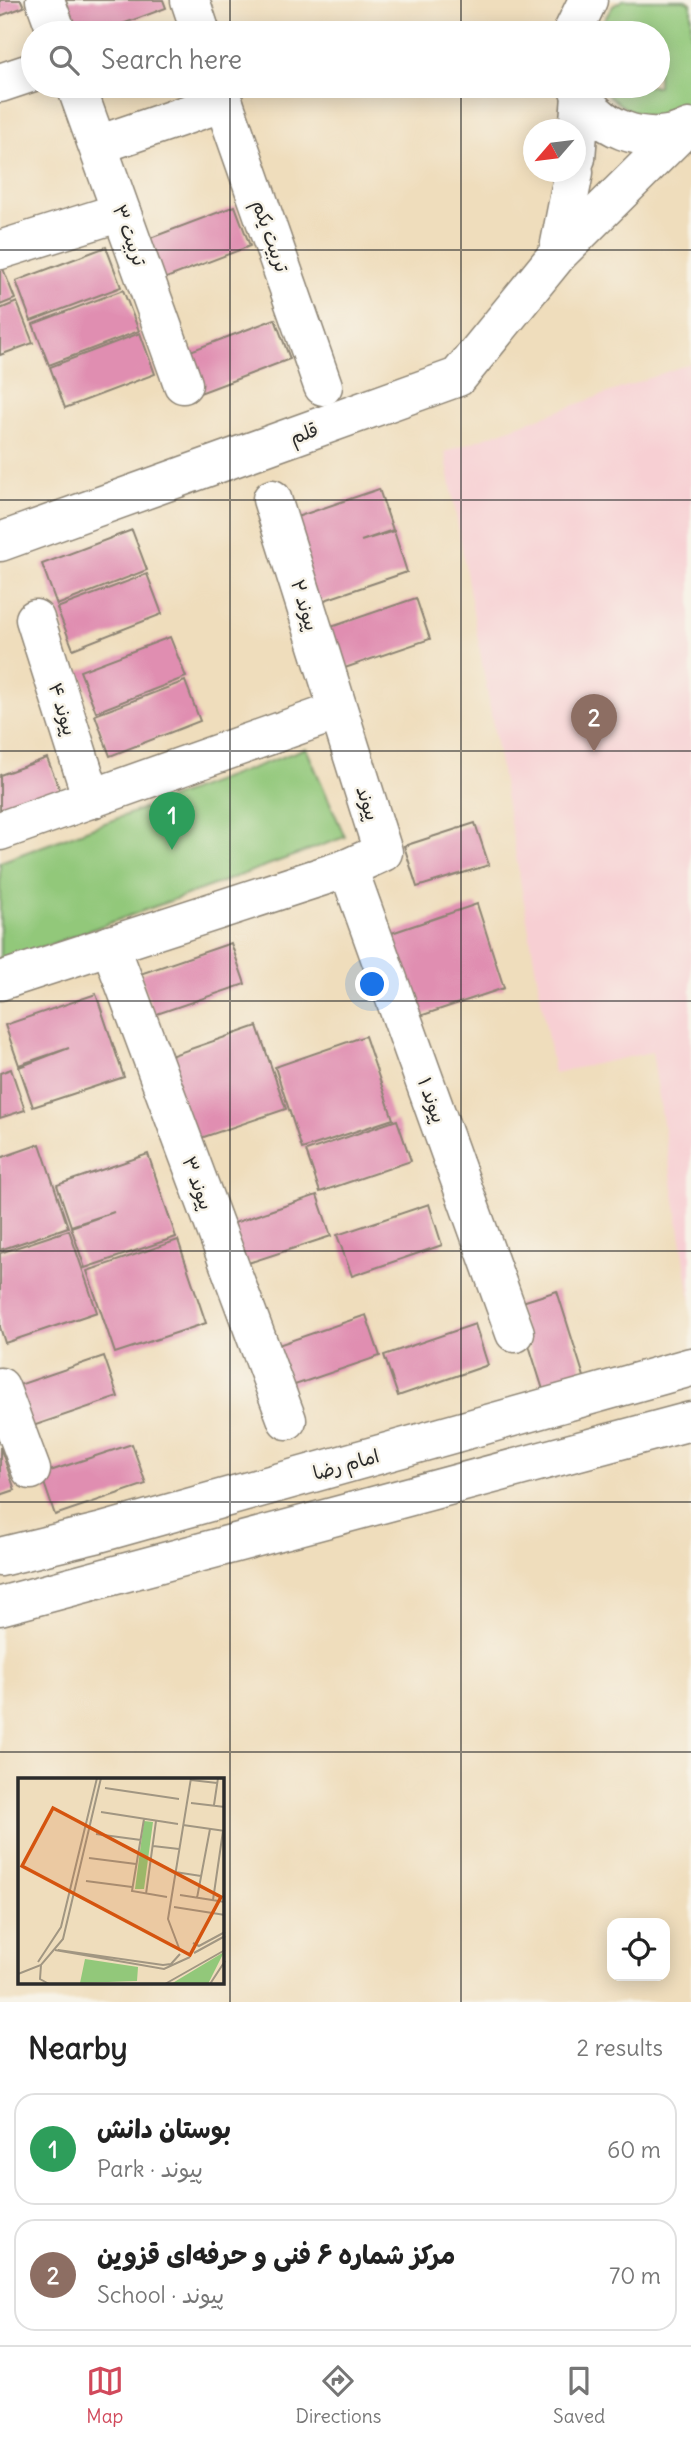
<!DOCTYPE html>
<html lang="en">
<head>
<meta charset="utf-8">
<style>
	body { margin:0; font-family:Delius,"Playpen Sans Arabic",sans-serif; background:#f2f2f2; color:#222 }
	.controls { position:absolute; right:21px; bottom:21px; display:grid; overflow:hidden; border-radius:14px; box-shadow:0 4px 18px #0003 }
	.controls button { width:63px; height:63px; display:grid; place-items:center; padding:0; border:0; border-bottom:2px solid #e0e0e0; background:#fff; color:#222; font:35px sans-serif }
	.compass { position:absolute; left:523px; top:119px; width:63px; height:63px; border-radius:50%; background:#fff; box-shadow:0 4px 18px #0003; rotate:242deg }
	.you { position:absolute; left:373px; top:985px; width:24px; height:24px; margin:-18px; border:5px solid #fff; border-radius:50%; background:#1a73e8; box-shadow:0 0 0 10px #1a73e833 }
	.badge { display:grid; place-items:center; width:46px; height:46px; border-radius:50%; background:#d1495b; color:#fff; font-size:23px; font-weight:700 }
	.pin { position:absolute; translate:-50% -58px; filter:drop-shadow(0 2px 4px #0008) }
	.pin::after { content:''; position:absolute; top:37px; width:24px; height:21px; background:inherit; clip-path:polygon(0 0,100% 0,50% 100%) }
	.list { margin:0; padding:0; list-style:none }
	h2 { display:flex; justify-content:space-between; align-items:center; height:91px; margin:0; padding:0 28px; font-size:30px }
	h2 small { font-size:23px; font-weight:400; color:#767676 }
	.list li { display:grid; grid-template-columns:46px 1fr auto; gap:21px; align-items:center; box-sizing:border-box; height:112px; margin:0 14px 14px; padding:0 14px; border:2px solid #e0e0e0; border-radius:21px }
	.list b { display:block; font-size:26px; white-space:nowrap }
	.list p { margin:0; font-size:23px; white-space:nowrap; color:#767676 }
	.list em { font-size:23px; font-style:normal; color:#767676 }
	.icon { flex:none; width:38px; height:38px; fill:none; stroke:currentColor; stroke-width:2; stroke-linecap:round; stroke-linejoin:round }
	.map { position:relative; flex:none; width:691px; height:2002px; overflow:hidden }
	.search { position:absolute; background:#fff; box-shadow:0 4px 18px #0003; left:21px; right:21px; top:21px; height:77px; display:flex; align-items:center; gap:18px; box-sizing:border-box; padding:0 24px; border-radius:38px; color:#767676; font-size:26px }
	.sheet { height:343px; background:#fff }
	nav { display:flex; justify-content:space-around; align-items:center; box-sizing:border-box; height:98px; border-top:2px solid #e0e0e0; background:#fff; font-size:19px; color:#767676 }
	nav a { display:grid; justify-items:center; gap:4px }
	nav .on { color:#d1495b }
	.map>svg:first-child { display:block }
	.built { fill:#f7cfd3 }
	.green { fill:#92c87a; stroke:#5e7a52; stroke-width:2 }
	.building { fill:#e08eb1 }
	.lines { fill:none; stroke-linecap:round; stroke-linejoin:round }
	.minor-casing { stroke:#8d8474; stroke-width:41 }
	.minor { stroke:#fff; stroke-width:38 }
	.grid { fill:none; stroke:#2b2b2b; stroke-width:2; stroke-opacity:0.55 }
	.labels { text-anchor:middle; stroke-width:5; stroke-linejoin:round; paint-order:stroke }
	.street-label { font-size:19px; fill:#2b2b2b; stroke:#f7f3e8 }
	.inset-road { fill:none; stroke:#a19682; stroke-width:2 }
	.view { fill:#d5540f; fill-opacity:0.15; stroke:#d5540f; stroke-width:3.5 }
	.inset-edge { fill:none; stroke:#2b2b2b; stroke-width:3.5 }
</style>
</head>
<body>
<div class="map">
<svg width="691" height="2002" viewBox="0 0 691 2002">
	<rect width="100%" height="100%" fill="#f7f3e8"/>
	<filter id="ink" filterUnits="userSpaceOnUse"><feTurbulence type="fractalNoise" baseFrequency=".0143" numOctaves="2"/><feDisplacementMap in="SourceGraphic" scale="14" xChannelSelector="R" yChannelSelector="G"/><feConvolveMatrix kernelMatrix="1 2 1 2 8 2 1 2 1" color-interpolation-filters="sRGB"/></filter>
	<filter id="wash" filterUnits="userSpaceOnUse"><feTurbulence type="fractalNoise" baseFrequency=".00686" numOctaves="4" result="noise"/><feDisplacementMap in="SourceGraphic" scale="28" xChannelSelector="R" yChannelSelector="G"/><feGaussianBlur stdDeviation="1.57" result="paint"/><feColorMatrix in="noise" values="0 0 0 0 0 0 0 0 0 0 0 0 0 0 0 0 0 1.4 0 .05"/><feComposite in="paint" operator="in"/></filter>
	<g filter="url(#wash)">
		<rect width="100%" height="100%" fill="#efddbc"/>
		<!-- built -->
		<polygon class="built" points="691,363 691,1304 652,1052 554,1073 445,452"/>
		<!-- green -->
		<g class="green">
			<path d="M623 0H685L691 3V105C659 128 623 114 600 86H658V33H596L613 6Z"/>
			<polygon points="306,748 345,837 0,963 0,862"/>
		</g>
		<g id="blocks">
			<!-- building -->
			<g class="building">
				<polygon points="0,0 21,0 24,7 0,16"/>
				<polygon points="64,0 163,0 166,8 98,33 73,33"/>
				<polygon points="235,206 250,246 161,280 145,240"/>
				<polygon points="106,247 121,287 31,321 16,281"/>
				<polygon points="0,261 15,299 0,305"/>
				<polygon points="123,290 139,331 49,365 33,324"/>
				<polygon points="17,302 33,343 0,355 0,309"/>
				<polygon points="275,319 290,359 200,393 185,353"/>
				<polygon points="140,333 155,374 65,408 50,367"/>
				<polygon points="379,489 393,530 361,541 394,531 407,572 316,603 288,520"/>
				<polygon points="132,530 147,570 57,605 42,564"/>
				<polygon points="147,574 162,614 73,649 57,608"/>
				<polygon points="416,598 430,639 339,670 325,629"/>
				<polygon points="170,637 186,677 96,712 80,671"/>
				<polygon points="185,681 200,721 110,756 95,715"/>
				<polygon points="47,758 63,798 0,822 0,775"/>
				<polygon points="475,823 489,865 417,887 404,846"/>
				<polygon points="477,904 504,988 414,1018 386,935"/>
				<polygon points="231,943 245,984 154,1015 140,974"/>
				<polygon points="96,994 124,1077 33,1107 19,1067 69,1048 19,1065 5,1025"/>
				<polygon points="257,1026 286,1109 195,1140 167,1057"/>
				<polygon points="365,1036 393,1119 302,1149 275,1067"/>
				<polygon points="11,1069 25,1110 0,1118 0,1073"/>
				<polygon points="397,1120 411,1161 320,1192 306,1151"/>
				<polygon points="40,1144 68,1227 0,1250 0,1158"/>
				<polygon points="148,1154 176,1237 85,1268 71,1227 114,1212 71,1226 57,1185"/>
				<polygon points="317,1195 331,1236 239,1266 225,1226"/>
				<polygon points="429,1204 442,1245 352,1276 337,1235"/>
				<polygon points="69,1230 97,1312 5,1343 0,1327 0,1253"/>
				<polygon points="178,1240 206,1323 115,1353 87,1271"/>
				<polygon points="557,1291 586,1383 545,1396 516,1304"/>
				<polygon points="366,1315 380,1356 289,1387 275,1346"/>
				<polygon points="475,1324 488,1365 398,1396 384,1355"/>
				<polygon points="104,1356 118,1397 27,1428 13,1387"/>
				<polygon points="132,1444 146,1484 55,1515 41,1474"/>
				<polygon points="0,1447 15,1490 0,1495"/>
			</g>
		</g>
	</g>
	<g filter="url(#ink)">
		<use href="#blocks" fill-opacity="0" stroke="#8d8474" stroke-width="2"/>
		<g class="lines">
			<defs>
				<g id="minor">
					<polyline points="45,0 57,33"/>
					<polyline points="190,0 201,33"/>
					<polyline points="572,33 588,0"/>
					<polyline points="0,83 33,72"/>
					<polyline points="76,86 183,384"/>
					<polyline points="218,86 323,386"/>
					<path d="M577 86C593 128 648 149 689 128"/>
					<polyline points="98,145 224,102"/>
					<polyline points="576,158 581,96"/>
					<polyline points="0,250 121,212"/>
					<polyline points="558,254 574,172"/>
					<polyline points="0,542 458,377 558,254 682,131"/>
					<polyline points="35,619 92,799"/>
					<polyline points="0,831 338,711"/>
					<polyline points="348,868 515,1333"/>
					<polyline points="110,945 287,1420"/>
					<polyline points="0,981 348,868 383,852 272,499"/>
					<polyline points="0,1387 31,1470"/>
					<polyline points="0,1557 99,1533 691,1367"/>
					<polyline points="0,1606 691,1421"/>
				</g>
			</defs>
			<!-- minor casing -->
			<use href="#minor" class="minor-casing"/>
			<!-- minor -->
			<use href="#minor" class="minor"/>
		</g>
	</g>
	<!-- grid -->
	<path class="grid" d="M230 0V33M461 0V33M230 86V2002M461 86V2002M0 250H691M0 500H691M0 751H691M0 1001H691M0 1251H691M0 1502H691M0 1752H691"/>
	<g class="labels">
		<!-- street labels -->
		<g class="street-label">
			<text transform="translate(130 235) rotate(70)" y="7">تربیت ۳</text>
			<text transform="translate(271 236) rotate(71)" y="7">تربیت یکم</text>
			<text transform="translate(304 433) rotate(-20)" y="7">قلم</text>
			<text transform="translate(305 605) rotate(73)" y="7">پیوند ۲</text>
			<text transform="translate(63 709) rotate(73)" y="7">پیوند ۴</text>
			<text transform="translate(368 803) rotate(72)" y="7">پیوند</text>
			<text transform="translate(432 1100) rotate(70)" y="7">پیوند ۱</text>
			<text transform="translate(198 1183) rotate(70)" y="7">پیوند ۳</text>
			<text transform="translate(346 1464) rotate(-16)" y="7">امام رضا</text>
		</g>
	</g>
	<!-- overview -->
	<g transform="translate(18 1778)">
		<rect width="206" height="206" fill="#efddbc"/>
		<path d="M126 43 135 44 126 111H117ZM206 174 190 206H153ZM67 181 120 189 119 203 62 205Z" fill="#92c87a"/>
		<path class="inset-road" d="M173 2 199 5M87 10 161 21M173 25 207 29M196 27 200 0M83 34 160 46M126 41 114 113 149 119M165 47 207 53M78 56 123 62M135 68 161 71M71 80 118 86M157 94 183 98M68 103 114 109M128 116 138 43M162 117 207 124M179 120 192 51M195 122 205 53M156 129 207 137M175 165 181 168 207 154M161 170 150 141 173 0M37 172 146 191 172 179M40 172 145 187 153 186 162 176M176 175 207 158M20 184 43 149 79 0M23 187 22 201 31 206M0 196 23 187 45 161 83 0M147 206 207 172M192 206 207 183"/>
		<path class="view" d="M35 30 203 119 172 177 4 88Z"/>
		<rect width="206" height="206" class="inset-edge"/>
	</g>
</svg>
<div class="controls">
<button><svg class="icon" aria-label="locate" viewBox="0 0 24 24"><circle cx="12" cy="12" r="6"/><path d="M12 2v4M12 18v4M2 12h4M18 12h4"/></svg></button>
</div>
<svg class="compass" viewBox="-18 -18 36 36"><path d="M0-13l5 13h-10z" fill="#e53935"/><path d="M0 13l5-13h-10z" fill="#767676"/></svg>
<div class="you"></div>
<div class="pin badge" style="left:172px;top:850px;background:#2e9e5b">1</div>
<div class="pin badge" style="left:594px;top:752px;background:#8d6e63">2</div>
<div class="search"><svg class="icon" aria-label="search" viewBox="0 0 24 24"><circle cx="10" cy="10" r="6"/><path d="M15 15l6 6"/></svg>Search here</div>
</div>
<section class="sheet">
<h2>Nearby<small>2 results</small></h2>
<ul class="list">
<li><span class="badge" style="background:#2e9e5b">1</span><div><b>بوستان دانش</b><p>Park · پیوند</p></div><em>60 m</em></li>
<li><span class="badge" style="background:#8d6e63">2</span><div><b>مرکز شماره ۶ فنی و حرفه‌ای قزوین</b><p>School · پیوند</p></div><em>70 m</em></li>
</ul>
</section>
<nav>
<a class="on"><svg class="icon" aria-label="map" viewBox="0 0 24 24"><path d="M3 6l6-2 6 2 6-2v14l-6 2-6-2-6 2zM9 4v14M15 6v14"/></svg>Map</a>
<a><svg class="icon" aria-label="directions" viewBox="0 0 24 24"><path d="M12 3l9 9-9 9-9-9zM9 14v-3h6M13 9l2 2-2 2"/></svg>Directions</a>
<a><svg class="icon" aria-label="saved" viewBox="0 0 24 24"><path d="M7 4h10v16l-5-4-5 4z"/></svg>Saved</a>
</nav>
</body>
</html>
